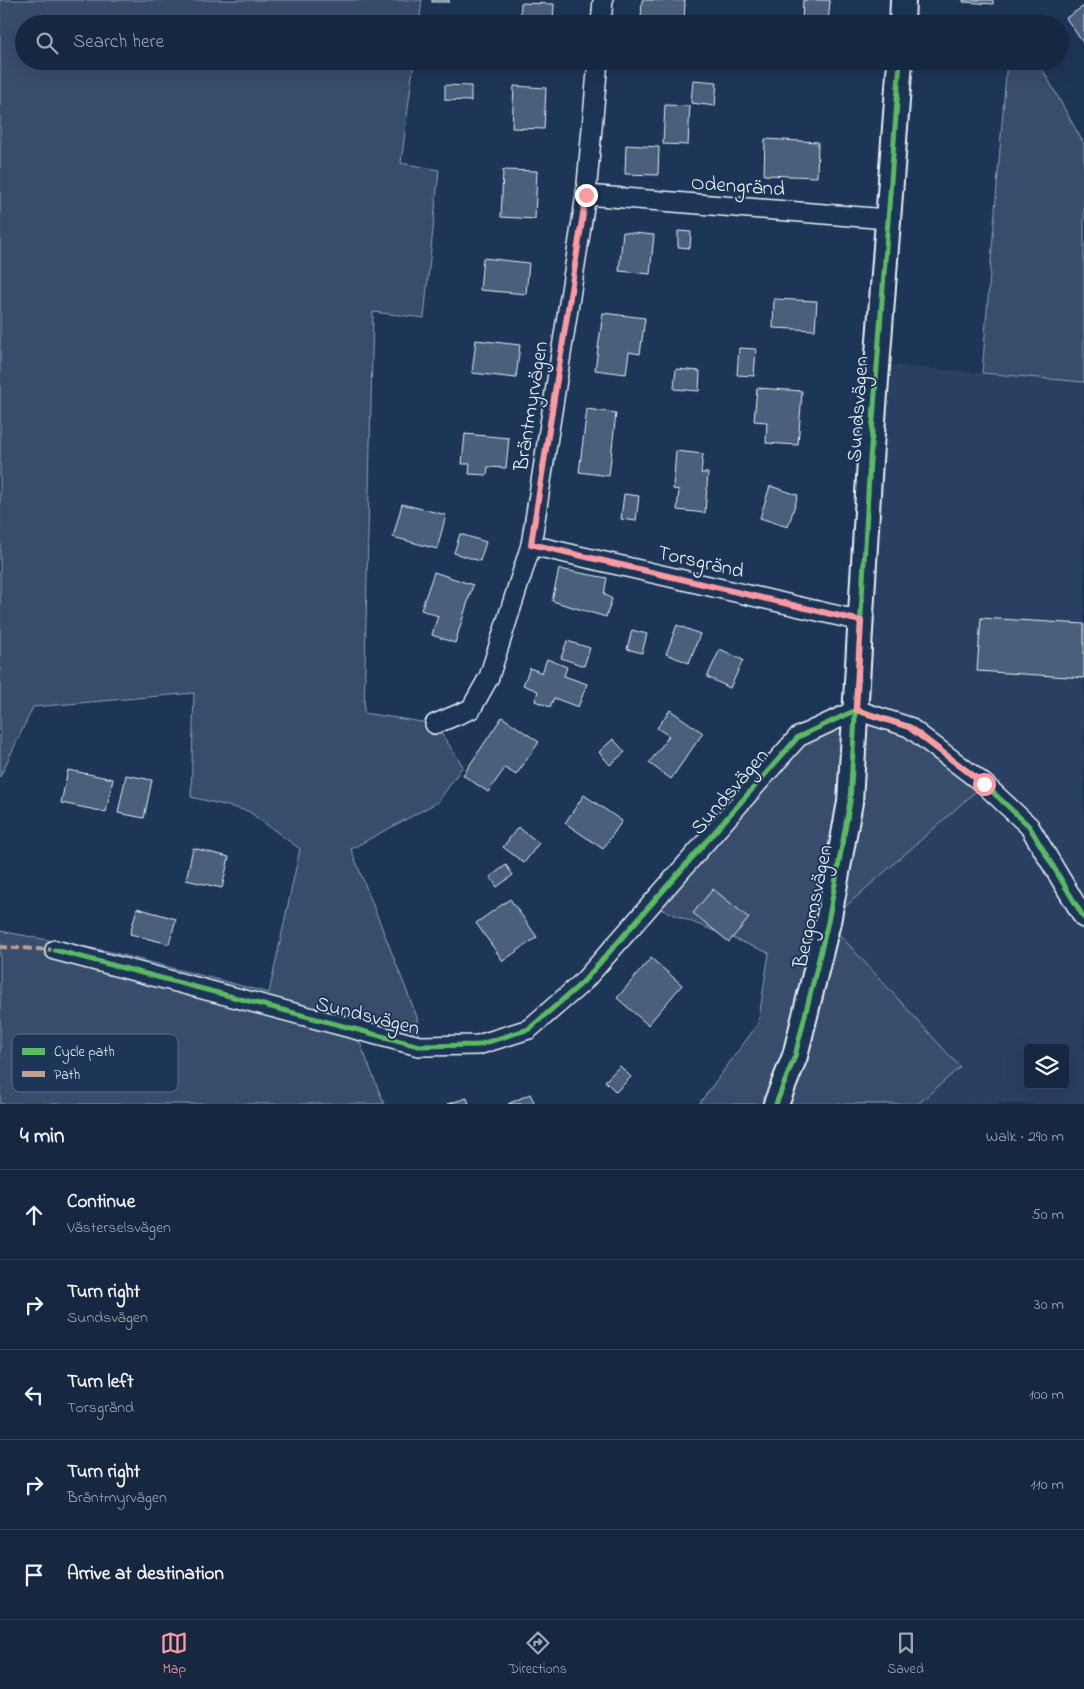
<!DOCTYPE html>
<html lang="en">
<head>
<meta charset="utf-8">
<style>
	body { margin:0; font-family:"Indie Flower",sans-serif; background:#23344c; color:#f1f3f6 }
	.controls { position:absolute; right:15px; bottom:15px; display:grid; overflow:hidden; border-radius:5px; box-shadow:0 5px 20px #0002 }
	.controls button { width:45px; height:45px; display:grid; place-items:center; padding:0; border:0; border-bottom:1px solid #35445a; background:#162841; color:#f1f3f6; font:25px sans-serif }
	.stop { position:absolute; width:15px; height:15px; margin:-11px; border:4px solid #ff9aa2; border-radius:50%; background:#fff }
	.stop.end { background:#ff9aa2; border-color:#fff; box-shadow:0 1px 5px #0008 }
	.list { margin:0; padding:0; list-style:none }
	h2 { display:flex; justify-content:space-between; align-items:center; height:65px; margin:0; padding:0 20px; font-size:21px }
	h2 small { font-size:16px; font-weight:400; color:#9ea6b1 }
	.list li { display:grid; grid-template-columns:32px 1fr auto; gap:15px; align-items:center; box-sizing:border-box; height:90px; padding:0 20px; border-top:1px solid #35445a }
	.list b { display:block; font-size:19px; white-space:nowrap }
	.list p { margin:0; font-size:16px; white-space:nowrap; color:#9ea6b1 }
	.list em { font-size:16px; font-style:normal; color:#9ea6b1 }
	.icon { flex:none; width:28px; height:28px; fill:none; stroke:currentColor; stroke-width:2; stroke-linecap:round; stroke-linejoin:round }
	.map { position:relative; flex:none; width:1084px; height:1104px; overflow:hidden }
	.search { position:absolute; background:#162841; box-shadow:0 5px 20px #0002; left:15px; right:15px; top:15px; height:55px; display:flex; align-items:center; gap:12px; box-sizing:border-box; padding:0 18px; border-radius:28px; color:#9ea6b1; font-size:19px }
	.sheet { height:515px; background:#162841 }
	nav { display:flex; justify-content:space-around; align-items:center; box-sizing:border-box; height:70px; border-top:1px solid #35445a; background:#162841; font-size:14px; color:#9ea6b1 }
	nav a { display:grid; justify-items:center; gap:2px }
	nav .on { color:#ff9aa2 }
	.map>svg:first-child { display:block }
	.built { fill:#2a4162; fill-rule:evenodd }
	.green { fill:#374d6c; stroke:#909fb2 }
	.building { fill:#495e7a; stroke:#e8f1f8 }
	.lines { fill:none; stroke-linecap:round; stroke-linejoin:round }
	.minor-casing { stroke:#e8f1f8; stroke-width:22 }
	.tertiary-casing { stroke:#e8f1f8; stroke-width:28 }
	.minor { stroke:#1d3557; stroke-width:19 }
	.tertiary { stroke:#1d3557; stroke-width:24 }
	.quiet { stroke:#bda197; stroke-width:4; stroke-dasharray:8 4; stroke-linecap:butt }
	.cycleway-casing { stroke:#1d3557; stroke-width:8 }
	.cycleway { stroke:#5cba63; stroke-width:5 }
	.route { stroke:#ff9aa2; stroke-width:6 }
	.labels { text-anchor:middle; stroke-width:4; stroke-linejoin:round; paint-order:stroke }
	.street-label { font-size:21px; fill:#e8f1f8; stroke:#1d3557 }
	.key { fill:#1d3557; stroke:#5a6d87; stroke-width:1 }
	.key-label { font-size:14px; fill:#e8f1f8 }
</style>
</head>
<body>
<div class="map">
<svg width="1084" height="1104" viewBox="0 0 1084 1104">
	<rect width="100%" height="100%" fill="#1d3557"/>
	<filter id="ink" filterUnits="userSpaceOnUse"><feTurbulence type="fractalNoise" baseFrequency=".02" numOctaves="2"/><feDisplacementMap in="SourceGraphic" scale="10" xChannelSelector="R" yChannelSelector="G"/><feConvolveMatrix kernelMatrix="1 2 1 2 8 2 1 2 1" color-interpolation-filters="sRGB"/></filter>
	<g filter="url(#ink)">
		<!-- built -->
		<path class="built" d="M877 364 1084 382V1104H918L960 1067 828 922 856 710ZM1028 1048H1065V1085H1028Z"/>
		<!-- green -->
		<g class="green">
			<polygon points="0,0 422,0 419,24 24,24 24,61 414,61 401,163 439,170 424,318 373,312 364,713 435,724 463,766 438,802 351,849 417,1017 419,1045 355,1030 384,1104 0,1104 0,931 107,951 269,993 300,849 248,811 191,797 194,693 33,707 0,777"/>
			<polygon points="1007,61 1038,61 1084,144 1084,382 982,373"/>
			<polygon points="856,710 909,727 984,784 828,922 960,1067 918,1104 699,1104 758,1024 769,953 650,905 798,737"/>
		</g>
		<!-- building -->
		<g class="building">
			<rect x="432" y="0" width="17" height="2"/>
			<polygon points="642,0 685,0 684,23 641,21"/>
			<polygon points="803,0 830,0 828,24 802,23"/>
			<polygon points="963,0 993,0 993,4 963,2"/>
			<polygon points="521,3 554,4 553,24 520,24"/>
			<polygon points="1084,6 1084,44 1066,18"/>
			<polygon points="693,80 717,82 715,106 691,103"/>
			<polygon points="445,85 471,86 471,101 445,100"/>
			<polygon points="514,86 546,88 544,129 512,128"/>
			<polygon points="665,105 690,106 688,145 663,144"/>
			<polygon points="765,139 818,142 817,177 764,175"/>
			<polygon points="626,145 659,147 658,175 625,174"/>
			<polygon points="503,170 537,171 535,219 501,217"/>
			<polygon points="678,231 691,232 690,248 678,247"/>
			<polygon points="623,232 654,235 650,274 619,271"/>
			<polygon points="483,258 529,263 526,294 480,290"/>
			<polygon points="774,299 817,301 815,330 773,328"/>
			<polygon points="603,313 645,318 640,354 629,352 626,374 595,370"/>
			<polygon points="476,340 520,345 516,378 472,373"/>
			<polygon points="739,348 756,349 754,376 737,375"/>
			<polygon points="676,369 700,371 699,391 674,389"/>
			<polygon points="757,388 802,391 798,445 766,443 767,422 754,421"/>
			<polygon points="587,409 616,413 609,476 579,472"/>
			<polygon points="465,434 509,438 506,468 488,467 487,475 469,474 470,464 462,464"/>
			<polygon points="676,451 703,454 701,473 708,473 705,513 677,510 679,490 673,489"/>
			<polygon points="770,486 798,495 788,527 760,518"/>
			<polygon points="624,494 639,496 636,521 621,519"/>
			<polygon points="402,504 446,515 437,549 393,537"/>
			<polygon points="460,534 486,542 480,561 454,553"/>
			<polygon points="559,569 607,578 604,594 612,599 606,617 552,601"/>
			<polygon points="434,572 473,585 455,643 432,635 438,616 421,610"/>
			<polygon points="981,618 1084,624 1084,678 977,671"/>
			<polygon points="677,625 700,634 689,663 666,654"/>
			<polygon points="632,630 647,634 642,653 627,649"/>
			<polygon points="567,641 590,648 584,666 561,658"/>
			<polygon points="720,649 743,660 730,688 707,677"/>
			<polygon points="547,659 567,667 564,676 587,684 578,707 554,698 550,707 535,701 538,691 523,685 530,668 542,673"/>
			<polygon points="670,710 703,733 671,779 649,763 669,736 657,728"/>
			<polygon points="502,717 539,742 516,775 505,768 488,792 463,775"/>
			<polygon points="613,739 625,752 610,765 599,752"/>
			<polygon points="68,770 113,779 106,812 61,803"/>
			<polygon points="126,775 152,780 144,818 118,813"/>
			<polygon points="584,795 622,821 603,849 565,823"/>
			<polygon points="518,827 539,843 524,863 503,847"/>
			<polygon points="193,848 229,857 222,888 186,880"/>
			<polygon points="506,865 513,875 497,887 490,877"/>
			<polygon points="713,889 749,918 729,942 693,913"/>
			<polygon points="510,899 537,937 503,961 476,923"/>
			<polygon points="137,908 176,919 169,944 130,934"/>
			<polygon points="651,958 682,985 648,1025 617,998"/>
			<polygon points="620,1066 631,1077 616,1092 605,1081"/>
			<polygon points="530,1094 535,1104 508,1104"/>
			<polygon points="467,1098 469,1104 447,1104"/>
		</g>
		<g class="lines">
			<defs>
				<g id="minor">
					<polyline points="601,24 603,0"/>
					<polyline points="586,195 887,219"/>
					<polyline points="531,545 861,621"/>
					<polyline points="435,724 471,709 489,677 531,545 586,195 598,61"/>
					<polyline points="55,950 419,1046 478,1045 529,1029 583,982 798,737 856,710 909,727 984,784 1029,826 1084,918"/>
				</g>
				<g id="tertiary">
					<polyline points="902,24 903,0"/>
					<polyline points="776,1104 795,1056 828,922 850,802 870,460 900,61"/>
				</g>
			</defs>
			<!-- minor casing -->
			<use href="#minor" class="minor-casing"/>
			<!-- tertiary casing -->
			<use href="#tertiary" class="tertiary-casing"/>
			<!-- minor -->
			<use href="#minor" class="minor"/>
			<!-- tertiary -->
			<use href="#tertiary" class="tertiary"/>
			<!-- quiet -->
			<polyline class="quiet" points="0,947 55,950"/>
			<defs>
				<g id="cycleway">
					<polyline points="856,710 909,727 984,784 1029,826 1084,918"/>
					<polyline points="55,950 419,1046 478,1045 529,1029 583,982 798,737 856,710"/>
					<polyline points="776,1104 795,1056 828,922 850,802 870,460 900,61"/>
				</g>
			</defs>
			<!-- cycleway casing -->
			<use href="#cycleway" class="cycleway-casing"/>
			<!-- cycleway -->
			<use href="#cycleway" class="cycleway"/>
		</g>
	</g>
	<g class="lines" filter="url(#ink)">
		<!-- route -->
		<polyline class="route" points="586,195 531,544 861,621 856,710 909,727 984,784"/>
	</g>
	<g class="labels">
		<!-- street labels -->
		<g class="street-label">
			<text transform="translate(738 185) rotate(4)" y="7">Odengränd</text>
			<text transform="translate(530 406) rotate(-81)" y="7">Bräntmyrvägen</text>
			<text transform="translate(857 409) rotate(-86)" y="7">Sundsvägen</text>
			<text transform="translate(701 561) rotate(13)" y="7">Torsgränd</text>
			<text transform="translate(729 791) rotate(-49)" y="7">Sundsvägen</text>
			<text transform="translate(812 906) rotate(-78)" y="7">Bergomsvägen</text>
			<text transform="translate(368 1015) rotate(14)" y="7">Sundsvägen</text>
		</g>
	</g>
	<!-- legend -->
	<rect x="12" y="1034" width="166" height="58" rx="8" class="key"/>
	<rect x="22" y="1048" width="23" height="7" fill="#5cba63"/>
	<rect x="22" y="1071" width="23" height="6" fill="#bda197"/>
	<g class="key-label">
		<text x="54" y="1056">Cycle path</text>
		<text x="54" y="1079">Path</text>
	</g>
</svg>
<div class="controls">
<button><svg class="icon" aria-label="layers" viewBox="0 0 24 24"><path d="M12 4l9 5-9 5-9-5zM3 14l9 5 9-5"/></svg></button>
</div>
<div class="stop" style="left:984px;top:784px"></div>
<div class="stop end" style="left:586px;top:195px"></div>
<div class="search"><svg class="icon" aria-label="search" viewBox="0 0 24 24"><circle cx="10" cy="10" r="6"/><path d="M15 15l6 6"/></svg>Search here</div>
</div>
<section class="sheet">
<h2>4 min<small>Walk · 290 m</small></h2>
<ul class="list">
<li><svg class="icon" aria-label="ahead" viewBox="0 0 24 24"><path d="M12 20V5M6 11l6-6 6 6"/></svg><div><b>Continue</b><p>Västerselsvägen</p></div><em>50 m</em></li>
<li><svg class="icon" aria-label="right" viewBox="0 0 24 24"><path d="M7 20v-9h11M14 6l5 5-5 5"/></svg><div><b>Turn right</b><p>Sundsvägen</p></div><em>30 m</em></li>
<li><svg class="icon" aria-label="left" viewBox="0 0 24 24"><path d="M17 20v-9H6M10 6l-5 5 5 5"/></svg><div><b>Turn left</b><p>Torsgränd</p></div><em>100 m</em></li>
<li><svg class="icon" aria-label="right" viewBox="0 0 24 24"><path d="M7 20v-9h11M14 6l5 5-5 5"/></svg><div><b>Turn right</b><p>Bräntmyrvägen</p></div><em>110 m</em></li>
<li><svg class="icon" aria-label="arrive" viewBox="0 0 24 24"><path d="M6 21V4h12l-3 4 3 4H6"/></svg><div><b>Arrive at destination</b></div></li>
</ul>
</section>
<nav>
<a class="on"><svg class="icon" aria-label="map" viewBox="0 0 24 24"><path d="M3 6l6-2 6 2 6-2v14l-6 2-6-2-6 2zM9 4v14M15 6v14"/></svg>Map</a>
<a><svg class="icon" aria-label="directions" viewBox="0 0 24 24"><path d="M12 3l9 9-9 9-9-9zM9 14v-3h6M13 9l2 2-2 2"/></svg>Directions</a>
<a><svg class="icon" aria-label="saved" viewBox="0 0 24 24"><path d="M7 4h10v16l-5-4-5 4z"/></svg>Saved</a>
</nav>
</body>
</html>
